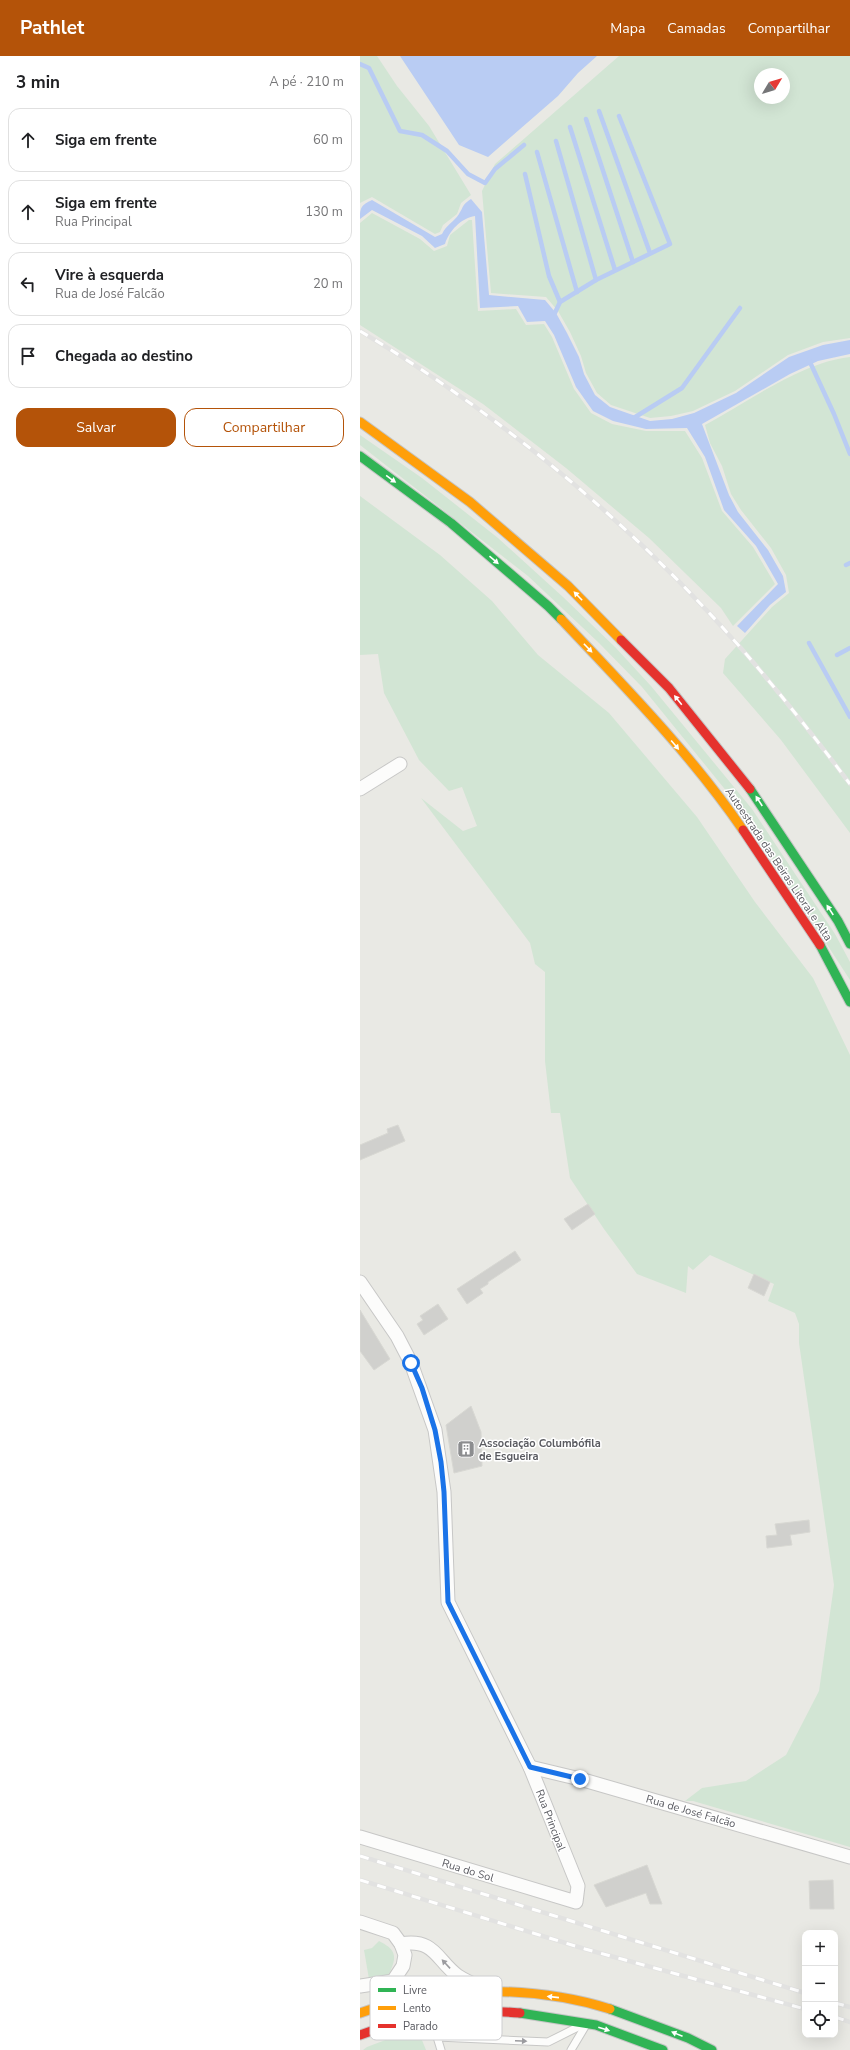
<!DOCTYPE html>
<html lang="pt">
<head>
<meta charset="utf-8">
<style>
	body { margin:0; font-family:"Nunito Sans",sans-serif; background:#f2f2f2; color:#202124 }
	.controls { position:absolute; right:12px; bottom:12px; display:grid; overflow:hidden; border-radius:8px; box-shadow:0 4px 16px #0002 }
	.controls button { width:36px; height:36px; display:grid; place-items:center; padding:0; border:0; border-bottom:1px solid #e0e0e0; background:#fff; color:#202124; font:20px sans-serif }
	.compass { position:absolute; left:394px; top:12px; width:36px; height:36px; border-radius:50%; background:#fff; box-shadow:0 4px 16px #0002; rotate:52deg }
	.stop { position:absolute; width:12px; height:12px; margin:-9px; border:3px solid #1a73e8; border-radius:50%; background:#fff }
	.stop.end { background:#1a73e8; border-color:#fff; box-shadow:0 1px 4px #0008 }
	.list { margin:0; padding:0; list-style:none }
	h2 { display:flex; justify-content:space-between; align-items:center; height:52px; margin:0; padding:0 16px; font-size:17px }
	h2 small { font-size:13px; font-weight:400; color:#757577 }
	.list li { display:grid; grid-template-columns:26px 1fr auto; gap:12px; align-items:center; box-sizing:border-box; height:64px; margin:0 8px 8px; padding:0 8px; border:1px solid #e0e0e0; border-radius:12px }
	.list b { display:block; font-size:15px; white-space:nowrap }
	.list p { margin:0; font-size:13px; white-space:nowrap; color:#757577 }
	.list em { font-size:13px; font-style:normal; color:#757577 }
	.actions { display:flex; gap:8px; padding:12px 16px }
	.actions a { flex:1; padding:9px 0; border:1px solid #b45309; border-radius:12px; text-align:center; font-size:14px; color:#b45309 }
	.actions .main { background:#b45309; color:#fff }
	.icon { flex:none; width:22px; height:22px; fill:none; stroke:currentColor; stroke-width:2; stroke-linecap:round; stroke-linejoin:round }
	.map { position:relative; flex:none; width:490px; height:1994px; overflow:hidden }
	header { display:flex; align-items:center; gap:24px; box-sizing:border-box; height:56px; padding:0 20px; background:#b45309; color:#fff }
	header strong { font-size:19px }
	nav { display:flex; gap:22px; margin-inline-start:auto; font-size:14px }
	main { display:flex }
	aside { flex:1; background:#fff }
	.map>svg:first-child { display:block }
	.green { fill:#d2e5d4; fill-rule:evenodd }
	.water { fill:#b9ccf3 }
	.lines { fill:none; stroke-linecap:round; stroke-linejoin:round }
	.stream { stroke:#b9ccf3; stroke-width:4.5 }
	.building { fill:#d0d0cd; stroke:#d8d8d3 }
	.lane-casing { stroke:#c7c7c6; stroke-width:9 }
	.street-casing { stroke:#c7c7c6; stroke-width:15 }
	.fast-casing { stroke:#c5c5c5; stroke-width:11 }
	.slow-casing { stroke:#c5c5c5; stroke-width:11 }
	.jam-casing { stroke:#c5c5c5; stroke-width:11 }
	.lane { stroke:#fcfcfb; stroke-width:7 }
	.street { stroke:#fcfcfb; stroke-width:13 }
	.fast { stroke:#30b455; stroke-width:9 }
	.slow { stroke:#ff9f0a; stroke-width:9 }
	.jam { stroke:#e5322d; stroke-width:9 }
	.rail-casing { stroke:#e2e2e1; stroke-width:4.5 }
	.rail { stroke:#fff; stroke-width:3; stroke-dasharray:9; stroke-linecap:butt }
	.oneway { fill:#fff }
	.oneway2 { fill:#9b9b9f }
	.route { stroke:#1a73e8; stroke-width:5 }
	.labels { text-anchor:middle; stroke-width:3; stroke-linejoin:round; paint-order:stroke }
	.street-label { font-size:11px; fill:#5a5b61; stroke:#fff }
	.poi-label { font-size:11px; font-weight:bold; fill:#5a5b61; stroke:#fff; text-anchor:start }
	.key { fill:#fff; stroke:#ceced0; stroke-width:1 }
	.key-label { font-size:11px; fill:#5a5b61 }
</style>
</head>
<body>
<header>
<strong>Pathlet</strong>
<nav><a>Mapa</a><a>Camadas</a><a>Compartilhar</a></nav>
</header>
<main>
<aside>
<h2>3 min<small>A pé · 210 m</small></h2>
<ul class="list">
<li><svg class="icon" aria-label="ahead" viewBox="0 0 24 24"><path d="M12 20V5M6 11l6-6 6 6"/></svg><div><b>Siga em frente</b></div><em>60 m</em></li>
<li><svg class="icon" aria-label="ahead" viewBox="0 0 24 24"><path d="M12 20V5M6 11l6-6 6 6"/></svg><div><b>Siga em frente</b><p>Rua Principal</p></div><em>130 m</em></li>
<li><svg class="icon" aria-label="left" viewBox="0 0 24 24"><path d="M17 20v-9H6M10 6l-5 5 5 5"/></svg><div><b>Vire à esquerda</b><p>Rua de José Falcão</p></div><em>20 m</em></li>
<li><svg class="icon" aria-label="arrive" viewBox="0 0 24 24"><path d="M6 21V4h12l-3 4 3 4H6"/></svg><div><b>Chegada ao destino</b></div></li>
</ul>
<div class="actions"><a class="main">Salvar</a><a>Compartilhar</a></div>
</aside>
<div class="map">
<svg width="490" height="1994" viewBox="0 0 490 1994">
	<rect width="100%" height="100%" fill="#e9e9e4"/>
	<!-- green -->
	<g class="green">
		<polygon points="0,0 17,0 37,30 69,70 111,139 101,147 97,158 83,169 80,176 75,178 12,141 0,147"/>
		<path d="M259 0H490V282L463 286 428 299 375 335 333 355 311 360 290 362 251 349 237 337 226 317 221 300 210 276 198 255 186 241 131 237 122 135 135 108ZM400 18H424V42H400Z"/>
		<polygon points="12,157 60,183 74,195 87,190 90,179 109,164 112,164 118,255 156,253 166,269 184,268 192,281 214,333 231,357 252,368 286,375 325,375 342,402 362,455 393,491 415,528 373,570 361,552 289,482 206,412 123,348 0,269 0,167"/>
		<path d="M490 301V777L421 684 363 617 365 603 412 551 429 537 426 519 411 492 381 454 371 438 362 410 350 387 345 369C388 346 442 306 490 301Z"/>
		<polygon points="0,379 62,422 138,482 203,541 255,591 291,630 392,753 475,878 490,906 490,924 372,742 282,631 239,587 168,520 0,389"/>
		<polygon points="0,440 80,499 132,545 178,599 249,657 337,761 395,846 453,922 490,999 490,1791 333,1745 325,1745 342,1732 386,1725 426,1699 459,1635 474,1529 439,1287 439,1268 435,1257 408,1245 414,1228 350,1199 333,1214 328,1210 326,1237 277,1218 244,1173 210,1122 200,1057 191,1057 185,1005 185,916 175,908 170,887 61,742 103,775 117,770 102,731 89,735 59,704 24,637 18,598 0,599"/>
		<path d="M19 1885C31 1891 38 1897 32 1911 30 1916 29 1919 25 1921 20 1923 14 1923 9 1923L4 1894 12 1892Z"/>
		<polygon points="57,1972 66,1994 3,1994 7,1991"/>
	</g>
	<!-- water -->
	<g class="water">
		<polygon points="40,0 237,0 218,17 198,40 128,101 99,89"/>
		<path d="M111 143 122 156 129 239 185 244 196 257 207 277 219 301 224 318 235 339 250 351 290 365 312 363 334 357 376 337 429 301 463 289 490 284V298L458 305 430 318 342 368 369 439 378 456 408 494 423 520 426 536 410 549 385 577 377 570 418 528 396 490 364 454 345 401 327 372 286 373 253 365 233 355 216 331 194 279 185 265 167 266 158 250 120 252 115 160C101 162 89 175 85 188L75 192 62 180 12 154 0 163C0 152 1 149 12 144L75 181 82 178C87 168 94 166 99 158 104 150 102 149 111 143Z"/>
	</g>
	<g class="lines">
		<!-- stream -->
		<g class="stream">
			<polyline points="0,8 9,12 40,75 62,79 87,95 108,118 125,127 135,113 164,89"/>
			<polyline points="239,55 290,197"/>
			<polyline points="226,63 273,206"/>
			<polyline points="210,71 255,214"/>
			<polyline points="196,85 236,224"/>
			<polyline points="177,96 217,236"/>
			<polyline points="165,118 189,220 200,246"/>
			<polyline points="193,261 200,246 236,224 310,188 259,60"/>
			<polyline points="449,304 474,358 490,398"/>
			<polyline points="272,363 322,332 380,252"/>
			<polyline points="486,509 490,507"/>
			<polyline points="449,587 490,661"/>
			<polyline points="477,599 490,592"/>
		</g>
	</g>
	<!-- building -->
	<g class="building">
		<polygon points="38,1069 45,1085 0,1104 0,1089 28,1077 27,1073"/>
		<polygon points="228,1148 235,1158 212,1174 204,1163"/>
		<polygon points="155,1195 161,1204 128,1226 128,1228 120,1233 123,1237 107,1248 97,1233"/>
		<polygon points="394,1218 410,1226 404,1240 388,1232"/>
		<polygon points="78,1248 88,1263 64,1279 57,1268 63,1264 60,1260"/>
		<polygon points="0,1254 30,1303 14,1314 0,1295"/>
		<polygon points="111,1350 121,1376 122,1410 94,1417 86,1369"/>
		<polygon points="449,1464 450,1476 430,1479 432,1489 407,1492 406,1480 417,1479 415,1468"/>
		<polygon points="287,1809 302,1848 290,1848 286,1837 246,1851 234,1829"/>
		<polygon points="473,1824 474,1853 450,1853 449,1825"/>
	</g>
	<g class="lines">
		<defs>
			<g id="lane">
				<polyline points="70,1960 77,1981 188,1986 220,1970"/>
				<polyline points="77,1981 81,1994"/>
				<polyline points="211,1994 226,1969"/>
			</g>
			<g id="street">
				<polyline points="0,733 40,708"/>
				<polyline points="0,1226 37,1280 51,1307 75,1374 84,1436 88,1546 170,1711 218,1830 216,1846 0,1781"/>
				<polyline points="170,1711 220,1723 490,1801"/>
				<polyline points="0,1866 33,1877 41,1888 45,1899 43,1910 33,1925 0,1930"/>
				<path d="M41 1888C75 1882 77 1905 98 1920 107 1926 118 1930 127 1934"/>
			</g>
			<g id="fast">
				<polyline points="0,400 91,467 188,550 201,563"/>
				<polyline points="390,733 478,865 490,888"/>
				<polyline points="460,889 490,946"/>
				<polyline points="250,1953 328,1982 352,1994"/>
				<polyline points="160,1957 236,1969 303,1994"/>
			</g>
			<g id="slow">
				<polyline points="0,366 110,446 208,530 261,584"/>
				<path d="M201 563C264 630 331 698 383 774"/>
				<path d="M0 1957C76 1929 173 1929 250 1953"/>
			</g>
			<g id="jam">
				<polyline points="261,584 309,632 390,733"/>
				<polyline points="383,774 460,889"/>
				<path d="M0 1979C53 1959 104 1952 160 1957"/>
			</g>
		</defs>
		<!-- lane casing -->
		<use href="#lane" class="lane-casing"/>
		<!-- street casing -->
		<use href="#street" class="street-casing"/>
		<!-- fast casing -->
		<use href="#fast" class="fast-casing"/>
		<!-- slow casing -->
		<use href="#slow" class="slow-casing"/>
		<!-- jam casing -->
		<use href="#jam" class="jam-casing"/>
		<!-- lane -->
		<use href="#lane" class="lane"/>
		<!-- street -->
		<use href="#street" class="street"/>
		<!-- fast -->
		<use href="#fast" class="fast"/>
		<!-- slow -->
		<use href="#slow" class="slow"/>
		<!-- jam -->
		<use href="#jam" class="jam"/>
		<defs>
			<g id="rail">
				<path d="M0 275C144 361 277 472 387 599 423 641 457 684 490 728"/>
				<polyline points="0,1800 445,1937"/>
				<polyline points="0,1824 225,1893 445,1953"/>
				<polyline points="475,1947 490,1951"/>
				<polyline points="475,1961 490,1966"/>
			</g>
		</defs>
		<!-- rail casing -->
		<use href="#rail" class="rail-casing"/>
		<!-- rail -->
		<use href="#rail" class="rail"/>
	</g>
	<!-- one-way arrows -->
	<defs><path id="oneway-solid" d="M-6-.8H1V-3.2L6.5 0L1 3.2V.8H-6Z"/></defs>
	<g class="oneway">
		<use href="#oneway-solid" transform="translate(31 423) rotate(36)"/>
		<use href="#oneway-solid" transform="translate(134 504) rotate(41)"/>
		<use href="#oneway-solid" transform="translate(218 540) rotate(-134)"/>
		<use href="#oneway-solid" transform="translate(228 592) rotate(46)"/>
		<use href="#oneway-solid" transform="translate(318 644) rotate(-129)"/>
		<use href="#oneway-solid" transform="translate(315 689) rotate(50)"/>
		<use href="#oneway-solid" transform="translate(399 745) rotate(-123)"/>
		<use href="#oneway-solid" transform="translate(470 854) rotate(-123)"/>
		<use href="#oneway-solid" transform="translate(193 1941) rotate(-174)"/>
		<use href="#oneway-solid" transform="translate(244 1973) rotate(18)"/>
		<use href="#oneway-solid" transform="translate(317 1978) rotate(-158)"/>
	</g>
	<g class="oneway2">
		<use href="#oneway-solid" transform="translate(86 1908) rotate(-133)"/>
		<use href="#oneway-solid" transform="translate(161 1985) rotate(3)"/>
	</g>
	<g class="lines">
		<!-- route -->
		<polyline class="route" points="51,1307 62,1332 75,1374 81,1406 84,1436 88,1546 170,1711 220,1723"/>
	</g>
	<!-- icons -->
	<defs>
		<symbol id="building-square" viewBox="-11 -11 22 22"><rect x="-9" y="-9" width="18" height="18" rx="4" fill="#8c8d8f" stroke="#fff"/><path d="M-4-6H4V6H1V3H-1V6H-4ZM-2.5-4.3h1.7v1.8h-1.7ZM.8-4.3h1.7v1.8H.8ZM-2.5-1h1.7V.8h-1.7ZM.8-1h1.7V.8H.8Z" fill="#fff"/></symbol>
	</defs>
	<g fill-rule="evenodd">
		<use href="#building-square" x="96" y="1383" width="20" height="20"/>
	</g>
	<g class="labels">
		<!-- street labels -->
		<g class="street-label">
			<text transform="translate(419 808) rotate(56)" y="4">Autoestrada das Beiras Litoral e Alta</text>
			<text transform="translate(331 1755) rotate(16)" y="4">Rua de José Falcão</text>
			<text transform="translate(191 1764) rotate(69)" y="4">Rua Principal</text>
			<text transform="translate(108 1814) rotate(17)" y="4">Rua do Sol</text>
		</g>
		<!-- poi labels -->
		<g class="poi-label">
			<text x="119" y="1391">Associação Columbófila<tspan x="119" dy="13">de Esgueira</tspan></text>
		</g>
	</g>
	<!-- legend -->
	<rect x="10" y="1920" width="132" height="64" rx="6" class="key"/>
	<rect x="18" y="1932" width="18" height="4" fill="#30b455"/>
	<rect x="18" y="1950" width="18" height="4" fill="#ff9f0a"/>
	<rect x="18" y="1968" width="18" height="4" fill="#e5322d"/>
	<g class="key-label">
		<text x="43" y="1938">Livre</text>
		<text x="43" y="1956">Lento</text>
		<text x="43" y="1974">Parado</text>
	</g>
</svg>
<div class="controls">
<button>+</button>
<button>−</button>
<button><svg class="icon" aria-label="locate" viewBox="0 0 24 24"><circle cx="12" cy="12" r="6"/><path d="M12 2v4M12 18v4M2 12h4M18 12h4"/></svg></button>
</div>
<svg class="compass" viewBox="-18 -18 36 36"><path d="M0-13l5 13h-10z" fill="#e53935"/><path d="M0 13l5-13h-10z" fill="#757577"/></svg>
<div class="stop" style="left:51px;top:1307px"></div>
<div class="stop end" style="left:220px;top:1723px"></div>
</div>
</main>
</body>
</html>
